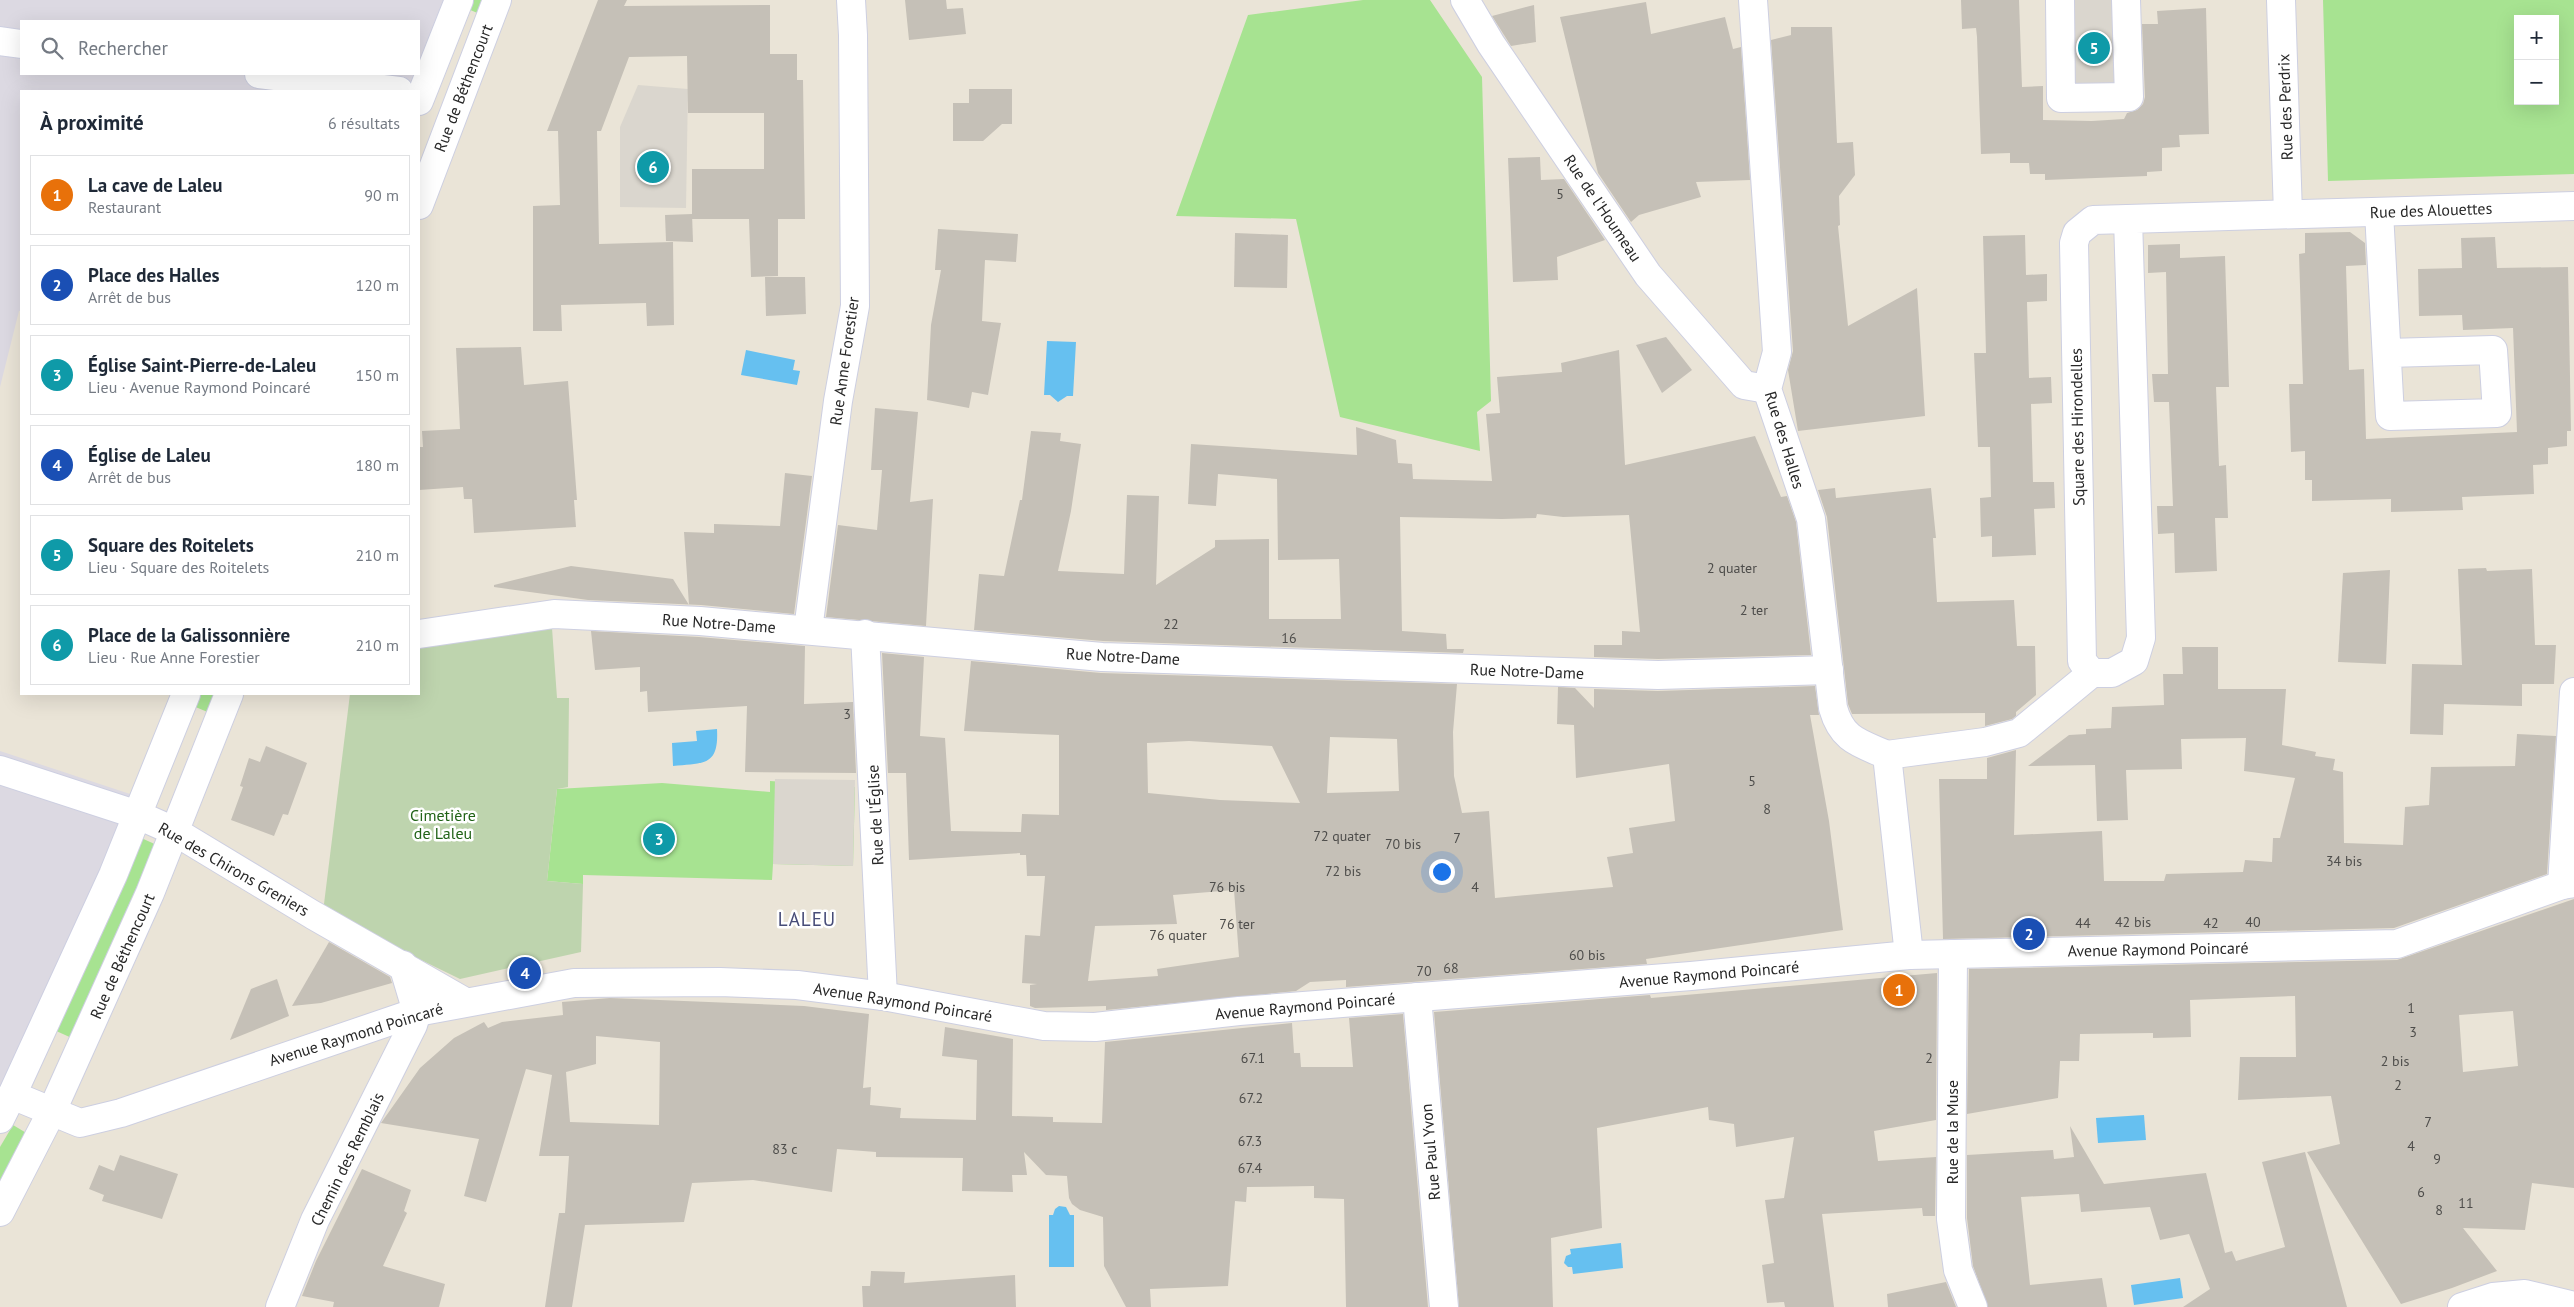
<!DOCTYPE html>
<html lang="fr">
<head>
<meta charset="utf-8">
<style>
	body { margin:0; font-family:"PT Sans",sans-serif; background:#f2f2f3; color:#1f2937 }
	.controls { position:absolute; right:15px; top:15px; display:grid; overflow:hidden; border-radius:0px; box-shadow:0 5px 20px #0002 }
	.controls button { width:45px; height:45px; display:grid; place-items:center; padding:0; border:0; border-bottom:1px solid #e0e1e3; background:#fff; color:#1f2937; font:25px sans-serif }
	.you { position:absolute; left:1441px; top:871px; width:18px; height:18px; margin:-12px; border:4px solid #fff; border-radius:50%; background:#1a73e8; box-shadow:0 0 0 8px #1a73e833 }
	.badge { display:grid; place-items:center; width:32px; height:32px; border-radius:50%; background:#d93025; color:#fff; font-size:16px; font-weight:700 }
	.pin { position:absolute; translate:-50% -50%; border:2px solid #fff; box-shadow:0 1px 5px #0006 }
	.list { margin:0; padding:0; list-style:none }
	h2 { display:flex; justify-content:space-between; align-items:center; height:65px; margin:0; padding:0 20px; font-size:21px }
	h2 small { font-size:16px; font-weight:400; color:#747a83 }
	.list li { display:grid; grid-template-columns:32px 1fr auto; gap:15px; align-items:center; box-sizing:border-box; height:80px; margin:0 10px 10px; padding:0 10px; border:1px solid #e0e1e3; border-radius:0px }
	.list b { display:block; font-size:19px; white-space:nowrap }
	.list p { margin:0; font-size:16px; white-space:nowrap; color:#747a83 }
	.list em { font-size:16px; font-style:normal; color:#747a83 }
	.icon { flex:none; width:28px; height:28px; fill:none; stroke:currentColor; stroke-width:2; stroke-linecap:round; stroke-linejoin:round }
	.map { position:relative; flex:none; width:2574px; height:1307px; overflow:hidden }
	.search { position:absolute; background:#fff; box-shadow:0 5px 20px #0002; left:20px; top:20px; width:400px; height:55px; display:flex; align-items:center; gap:12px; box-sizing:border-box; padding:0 18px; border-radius:0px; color:#747a83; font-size:19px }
	.panel { position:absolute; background:#fff; box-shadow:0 5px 20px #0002; left:20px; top:90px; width:400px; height:605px; border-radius:0px }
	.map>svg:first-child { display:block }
	.industrial { fill:#dcd9e2 }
	.green { fill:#a7e391; fill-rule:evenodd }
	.cemetery { fill:#bed4ae }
	.plaza { fill:#dad6ce }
	.water { fill:#66c0f0 }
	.building { fill:#c5c0b7; fill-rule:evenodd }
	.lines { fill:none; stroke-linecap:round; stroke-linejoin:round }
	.minor-casing { stroke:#cdcfe1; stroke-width:30 }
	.tertiary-casing { stroke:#cdcfe1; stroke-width:30 }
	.secondary-casing { stroke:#cdcfe1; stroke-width:30 }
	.minor { stroke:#fff; stroke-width:28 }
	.tertiary { stroke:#fff; stroke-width:28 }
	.secondary { stroke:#fff; stroke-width:28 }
	.labels { text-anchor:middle; stroke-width:5; stroke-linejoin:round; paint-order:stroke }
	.number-label { font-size:14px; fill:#4e4d4b }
	.street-label { font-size:16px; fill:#272727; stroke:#fff }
	.park-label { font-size:16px; fill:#216317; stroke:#fff }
	.quarter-label { font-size:19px; letter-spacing:1px; fill:#474c78; stroke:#fff }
</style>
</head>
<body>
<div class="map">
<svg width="2574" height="1307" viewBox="0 0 2574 1307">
	<rect width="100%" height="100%" fill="#eae4d7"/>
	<!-- industrial -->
	<g class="industrial">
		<polygon points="0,0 445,0 419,64 419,21 21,21 21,74 415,74 408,91 21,91 21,311 19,311 0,387"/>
		<polygon points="0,751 136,796 0,1090"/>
	</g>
	<!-- green -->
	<g class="green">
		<polygon points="472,0 487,0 482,15 468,9"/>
		<polygon points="1363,0 1430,0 1482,77 1491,401 1477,412 1480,451 1340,417 1296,219 1176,216 1248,15"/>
		<path d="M2323 0H2574V174L2328 181ZM2518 19H2555V101H2518Z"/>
		<polygon points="197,694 218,694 210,713 193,706"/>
		<polygon points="770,781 855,787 853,866 773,864 772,880 583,875 583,884 547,881 557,789 662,783 770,792"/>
		<polygon points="139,837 159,846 74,1039 54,1030"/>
		<polygon points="13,1125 28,1134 0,1183 0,1147"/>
	</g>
	<!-- cemetery -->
	<polygon class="cemetery" points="552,628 557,698 569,698 568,787 557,789 547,881 583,884 581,952 460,979 323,912 350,694 419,694 419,648"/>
	<!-- plaza -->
	<g class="plaza">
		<polygon points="2060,0 2126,0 2129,97 2061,98"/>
		<polygon points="638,85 688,89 686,208 620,207 620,127"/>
		<polygon points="775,779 855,780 853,866 773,864"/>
	</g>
	<!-- water -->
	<g class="water">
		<polygon points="1047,341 1076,342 1073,396 1067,396 1058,402 1050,395 1044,395"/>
		<polygon points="746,350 795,360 793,370 800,371 797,385 741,375"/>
		<path d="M717 729C719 766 704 763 673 766L672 743 697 741 696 731Z"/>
		<polygon points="2144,1115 2146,1140 2098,1143 2096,1118"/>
		<polygon points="1059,1206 1066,1207 1070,1215 1074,1215 1074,1267 1049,1267 1049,1215 1053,1215 1055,1209"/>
		<polygon points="1621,1243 1623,1268 1573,1274 1572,1267 1568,1267 1564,1263 1566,1256 1571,1254 1570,1249"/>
		<polygon points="2180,1278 2183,1298 2134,1305 2131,1285"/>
	</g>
	<!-- building -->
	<g class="building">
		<polygon points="598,0 627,0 624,6 770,5 770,54 797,54 797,80 803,80 805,219 778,219 778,276 751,277 749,219 692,219 692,169 764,169 764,113 688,113 687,56 629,57 601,131 597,131 599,244 673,242 674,325 647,326 646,303 561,305 562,331 533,331 533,206 560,205 558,131 547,131"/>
		<polygon points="905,0 946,0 947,9 963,8 966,34 909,40"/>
		<polygon points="1961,0 2019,0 2022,87 2043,86 2043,120 2092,121 2124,119 2127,113 2137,110 2143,104 2145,97 2142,24 2158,24 2157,11 2206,8 2209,134 2179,135 2180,147 2162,148 2162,171 2147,172 2147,176 2045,180 2045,174 2030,174 2029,163 2010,163 2010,153 1981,154 1977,37 1976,28 1962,29"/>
		<polygon points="1646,2 1651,34 1725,17 1733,49 1741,47 1750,180 1696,182 1701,197 1639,215 1631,222 1598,173 1560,17"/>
		<polygon points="1534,5 1536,42 1511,46 1492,16"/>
		<polygon points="1791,27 1832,27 1837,143 1853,142 1855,175 1839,196 1840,225 1838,226 1848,326 1917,288 1925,416 1798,431 1788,370 1793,351 1771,40 1791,35"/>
		<polygon points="969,89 1012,89 1012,124 1002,124 983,141 953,141 953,103 969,103"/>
		<polygon points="1540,157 1541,180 1564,179 1605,240 1557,257 1558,280 1513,282 1508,158"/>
		<polygon points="692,214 693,242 666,241 665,215"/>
		<polygon points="938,229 1018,234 1016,262 985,260 982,321 1001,323 988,395 972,392 969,408 927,400 931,325 941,270 935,270"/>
		<polygon points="2350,232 2365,243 2366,265 2346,266 2349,370 2364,369 2366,439 2517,432 2513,328 2463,330 2462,315 2419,316 2418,269 2462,268 2461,238 2495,237 2497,268 2568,267 2571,431 2567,431 2567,446 2548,448 2548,464 2533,465 2534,494 2462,497 2463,510 2391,512 2391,499 2312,501 2312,480 2305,480 2305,451 2291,452 2289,384 2303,384 2299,254 2305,253 2305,233"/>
		<polygon points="1235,233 1288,235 1287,288 1234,287"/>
		<polygon points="2025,235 2026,275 2047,274 2047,301 2027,302 2029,378 2051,377 2052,403 2031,404 2033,482 2054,482 2055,508 2034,509 2036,555 1992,557 1992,536 1981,537 1980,498 1991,497 1990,447 1978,447 1974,353 1986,353 1983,236"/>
		<polygon points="2180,244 2180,258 2225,256 2229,387 2216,387 2219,466 2226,465 2228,518 2215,518 2217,571 2175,573 2174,533 2158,534 2157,506 2173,506 2169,402 2154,402 2152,374 2168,374 2166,272 2148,273 2148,245"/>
		<polygon points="765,277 805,277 806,314 766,316"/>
		<polygon points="1666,337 1692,370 1662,393 1636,345"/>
		<polygon points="521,347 524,385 568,381 577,500 574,500 576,527 474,533 472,499 464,499 463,487 419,490 419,447 423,447 422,431 460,429 456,348"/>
		<polygon points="1619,350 1625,465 1755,436 1781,497 1787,496 1796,522 1811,655 1658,659 1594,657 1594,645 1622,645 1622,631 1640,632 1629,515 1563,517 1537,514 1536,518 1502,519 1400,517 1402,631 1446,634 1447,649 1464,649 1463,653 1103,641 974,630 979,574 1004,576 1020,500 1022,500 1031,431 1061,433 1060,441 1081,444 1071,511 1058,571 1124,574 1127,495 1159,496 1156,585 1215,547 1215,540 1269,539 1269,619 1341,619 1339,559 1278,560 1277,479 1218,474 1216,506 1188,504 1191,444 1357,455 1356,427 1396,440 1398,463 1412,464 1413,479 1492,481 1486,414 1500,413 1497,377 1562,372 1561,363"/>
		<polygon points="875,408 918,412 910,502 933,499 926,626 826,617 838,525 877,530 882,470 871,470"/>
		<polygon points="785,473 812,476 794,614 701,605 588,600 494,587 494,585 571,566 673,579 689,605 684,532 714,533 714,524 780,526"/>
		<polygon points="1835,488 1836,498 1931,488 1936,538 1933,538 1937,602 2014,600 2017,646 2035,646 2036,695 2016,712 2016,716 2012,719 1985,726 1985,713 1852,714 1848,704 1827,517 1818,490"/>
		<polygon points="2486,568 2487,571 2532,569 2535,645 2556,645 2554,684 2522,684 2522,706 2444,704 2443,735 2410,734 2412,664 2462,665 2458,569"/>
		<polygon points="2390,570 2386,664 2338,662 2343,573"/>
		<polygon points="591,631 699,637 805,646 804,704 853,702 856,773 745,772 747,706 648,712 647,691 640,692 640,667 595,670"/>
		<polygon points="2182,647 2218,647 2218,689 2286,689 2282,745 2316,752 2315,756 2335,759 2333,770 2343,772 2344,843 2403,845 2405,807 2429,805 2431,767 2515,766 2517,734 2556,736 2547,874 2394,928 1943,939 1939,779 1987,779 1987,758 2016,750 2014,835 2102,831 2104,881 2164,881 2166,874 2243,872 2245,860 2272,862 2273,838 2280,838 2295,778 2244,771 2246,738 2181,739 2182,769 2126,770 2128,820 2097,821 2095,765 2028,766 2069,735 2086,734 2086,729 2111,728 2112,707 2164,705 2163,674 2183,674"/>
		<path d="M882 653 924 657 920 736 945 738 951 831 1021 832 1022 814 1059 815V735L964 731 971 661 1101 673 1457 684 1453 732 1454 776 1462 813 1489 811 1495 898 1613 887 1607 857 1633 853 1629 828 1675 821 1669 764 1576 778 1574 725 1557 724 1558 687 1575 688 1594 708V689L1658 691 1815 686 1819 715H1810L1829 821 1843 930 1646 959 1647 964 1346 987V980L1310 982 1296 991 1106 1010V1006L1035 1008 1030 1006V985L1037 984 1022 983 1025 935 1040 936 1045 876H1027L1026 855H1020V853L909 860 906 773H888ZM1330 737 1397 739 1399 791 1327 793ZM1189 741 1272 746 1300 803 1220 800 1148 793 1147 743ZM1234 890 1239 957 1157 969 1158 976 1088 981 1095 926 1177 924 1173 895Z"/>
		<polygon points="266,746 307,763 288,815 283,814 274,836 231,820 243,787 240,786 249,758 260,762"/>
		<path d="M2574 899V1188L2532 1183 2525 1230 2463 1228 2497 1271 2452 1288 2401 1304 2307 1152 2340 1144 2331 1096 2238 1100 2240 1057H2296L2295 996 2190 1000 2191 1037 2153 1038V1033L2080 1034 2079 1061H2060L2058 1098 1967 1114 1969 969 2397 960ZM2513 1011 2518 1066 2463 1072 2459 1015Z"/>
		<polygon points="329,942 390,977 392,983 321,1003 292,1006"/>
		<polygon points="1937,973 1936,1120 1874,1131 1878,1161 1936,1157 1935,1216 1923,1216 1922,1208 1822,1214 1834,1307 1785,1307 1784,1302 1767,1303 1762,1265 1774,1263 1765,1200 1784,1198 1794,1137 1736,1147 1734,1124 1709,1120 1708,1107 1597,1128 1602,1228 1551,1238 1553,1307 1459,1307 1434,1012 1650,995 1651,998"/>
		<polygon points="277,979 289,1016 230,1040 251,989"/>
		<path d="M610 998 804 1006 869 1014 863 1088 871 1087 870 1105 901 1108 900 1118 976 1120 977 1060 942 1056 945 1027 1013 1039 1012 1116 1053 1117V1122L1102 1123 1105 1042 1292 1023 1294 1053H1300L1301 1067H1353L1349 1018 1403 1014 1428 1307H1346L1344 1199 1314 1198V1186L1247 1187 1246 1202 1235 1201 1228 1286 1150 1289 1151 1307H1126L1104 1266 1103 1217 1080 1210 1072 1204 1069 1198 1067 1176 1046 1175 1024 1152 1027 1175H1012L1013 1192 962 1191 963 1158 876 1157V1152L837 1149 832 1192 753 1180 692 1183 684 1222 585 1225 572 1307H545L559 1213H565L569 1156H539L552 1075 526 1069 486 1202 464 1196 479 1139 381 1123 420 1068 454 1038 484 1022 488 1028 502 1022 563 1015 562 1002ZM596 1036 660 1042 659 1125 570 1122 566 1072 596 1064Z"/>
		<polygon points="2070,1126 2104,1184 2206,1173 2225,1253 2232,1251 2236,1261 2285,1247 2262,1162 2305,1152 2347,1307 2183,1307 2210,1289 2189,1234 2160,1240 2150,1207 2081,1212 2079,1194 2021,1197 2030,1285 2102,1278 2107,1307 1988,1307 1973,1266 1967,1218 1967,1155 2053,1150 2054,1159 2074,1157"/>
		<polygon points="120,1155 178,1174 162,1219 102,1201 104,1195 89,1189 99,1165 114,1171"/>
		<polygon points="362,1169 411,1190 404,1211 407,1213 383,1266 445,1284 439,1307 333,1307 334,1302 302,1296 316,1261"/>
		<polygon points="871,1271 905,1272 904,1283 1015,1275 1016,1307 863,1307 862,1286 870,1286"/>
		<polygon points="1946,1282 1956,1307 1888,1307 1887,1294"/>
	</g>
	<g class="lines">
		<defs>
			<g id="minor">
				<polyline points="1465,0 1491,44 1648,275 1744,385 1767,389"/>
				<path d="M1753 0 1777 352 1767 389 1811 519 1833 708C1842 740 1859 743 1887 755L1909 955"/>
				<polyline points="2060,0 2061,98 2129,97 2126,0"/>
				<polyline points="2281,0 2288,214"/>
				<polyline points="0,41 21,44"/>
				<polyline points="259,74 399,91"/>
				<polyline points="2379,212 2390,416 2497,413 2493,350 2388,353"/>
				<polyline points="2128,219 2141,638 2134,661 2112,673 2092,673 2082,661 2074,243 2077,233 2093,220 2574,206"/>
				<polyline points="808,630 838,401 855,306 853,35 851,0"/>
				<polyline points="419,634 554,614 700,621 1102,657 1658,675 1829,670"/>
				<polyline points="865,634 883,996"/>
				<polyline points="1887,755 1985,742 2019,733 2092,673"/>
				<polyline points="0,770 138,815 174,831 313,915 465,1002"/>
				<polyline points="2562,885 2574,692"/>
				<polyline points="1953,954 1951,1219 1958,1270 1973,1307"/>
				<polyline points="403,965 417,1012"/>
				<polyline points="1417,997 1444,1307"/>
				<polyline points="2462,1307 2493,1297 2525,1294 2574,1306"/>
			</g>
			<g id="tertiary">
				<polyline points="0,1119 12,1095"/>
				<polyline points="0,1212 51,1113"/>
				<polyline points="280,1307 315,1220 413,1025 417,1012"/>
			</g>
			<g id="secondary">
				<polyline points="419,101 459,0"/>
				<polyline points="419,205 497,0"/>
				<polyline points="186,694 113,875 12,1095 80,1123 121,1113 417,1012 574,983 720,982 797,985 883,996 1044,1026 1095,1027 1239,1011 1691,976 1909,955 2397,944 2562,885 2574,883"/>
				<polyline points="51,1113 150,893 229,694"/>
			</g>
		</defs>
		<!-- minor casing -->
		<use href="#minor" class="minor-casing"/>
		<!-- tertiary casing -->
		<use href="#tertiary" class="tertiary-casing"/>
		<!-- secondary casing -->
		<use href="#secondary" class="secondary-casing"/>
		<!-- minor -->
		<use href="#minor" class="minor"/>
		<!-- tertiary -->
		<use href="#tertiary" class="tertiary"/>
		<!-- secondary -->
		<use href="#secondary" class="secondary"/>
	</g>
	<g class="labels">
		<!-- number labels -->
		<g class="number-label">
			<text x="1560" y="199">5</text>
			<text x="1732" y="573">2 quater</text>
			<text x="1754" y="615">2 ter</text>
			<text x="1171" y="629">22</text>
			<text x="1289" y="643">16</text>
			<text x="847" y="719">3</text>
			<text x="1752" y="786">5</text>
			<text x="1767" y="814">8</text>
			<text x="1342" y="841">72 quater</text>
			<text x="1457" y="843">7</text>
			<text x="1403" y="849">70 bis</text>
			<text x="2344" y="866">34 bis</text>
			<text x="1343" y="876">72 bis</text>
			<text x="1227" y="892">76 bis</text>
			<text x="1475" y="892">4</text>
			<text x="2133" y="927">42 bis</text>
			<text x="2253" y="927">40</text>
			<text x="2083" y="928">44</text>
			<text x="2211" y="928">42</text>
			<text x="1237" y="929">76 ter</text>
			<text x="1178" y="940">76 quater</text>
			<text x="1587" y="960">60 bis</text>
			<text x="1451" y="973">68</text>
			<text x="1424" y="976">70</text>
			<text x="2411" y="1013">1</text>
			<text x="2413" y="1037">3</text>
			<text x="1253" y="1063">67.1</text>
			<text x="1929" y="1063">2</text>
			<text x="2395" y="1066">2 bis</text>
			<text x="2398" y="1090">2</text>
			<text x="1251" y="1103">67.2</text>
			<text x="2428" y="1127">7</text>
			<text x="1250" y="1146">67.3</text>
			<text x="2411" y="1151">4</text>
			<text x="785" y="1154">83 c</text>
			<text x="2437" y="1164">9</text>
			<text x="1250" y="1173">67.4</text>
			<text x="2421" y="1197">6</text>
			<text x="2466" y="1208">11</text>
			<text x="2439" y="1215">8</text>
		</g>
		<!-- street labels -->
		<g class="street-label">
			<text transform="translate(463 88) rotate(-69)" y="6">Rue de Béthencourt</text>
			<text transform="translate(2285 107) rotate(-92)" y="6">Rue des Perdrix</text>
			<text transform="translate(1603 208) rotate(56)" y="6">Rue de l'Houmeau</text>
			<text transform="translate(2431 210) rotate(-2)" y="6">Rue des Alouettes</text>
			<text transform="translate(844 361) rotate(-82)" y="6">Rue Anne Forestier</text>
			<text transform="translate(2077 427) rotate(-91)" y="6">Square des Hirondelles</text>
			<text transform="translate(1785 440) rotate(73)" y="6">Rue des Halles</text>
			<text transform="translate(719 623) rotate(4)" y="6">Rue Notre-Dame</text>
			<text transform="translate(1123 656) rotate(3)" y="6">Rue Notre-Dame</text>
			<text transform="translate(1527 671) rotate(2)" y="6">Rue Notre-Dame</text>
			<text transform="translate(875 815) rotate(-93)" y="6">Rue de l'Église</text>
			<text transform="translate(234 869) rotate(30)" y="6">Rue des Chirons Greniers</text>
			<text transform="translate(2158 949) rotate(-1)" y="6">Avenue Raymond Poincaré</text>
			<text transform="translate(122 956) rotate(-66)" y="6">Rue de Béthencourt</text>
			<text transform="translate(1709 974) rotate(-5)" y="6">Avenue Raymond Poincaré</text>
			<text transform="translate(903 1002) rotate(9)" y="6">Avenue Raymond Poincaré</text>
			<text transform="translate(1305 1006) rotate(-5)" y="6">Avenue Raymond Poincaré</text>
			<text transform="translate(356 1034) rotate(-17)" y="6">Avenue Raymond Poincaré</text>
			<text transform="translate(1952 1132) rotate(-90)" y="6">Rue de la Muse</text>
			<text transform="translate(1430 1152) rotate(-95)" y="6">Rue Paul Yvon</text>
			<text transform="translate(347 1159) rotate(-64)" y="6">Chemin des Remblais</text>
		</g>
		<!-- park labels -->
		<g class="park-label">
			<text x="443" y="821">Cimetière<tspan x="443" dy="18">de Laleu</tspan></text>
		</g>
		<!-- quarter labels -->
		<g class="quarter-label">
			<text x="807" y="926">LALEU</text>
		</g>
	</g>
</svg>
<div class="controls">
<button>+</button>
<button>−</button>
</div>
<div class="you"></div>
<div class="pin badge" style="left:1899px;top:990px;background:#e8710a">1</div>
<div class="pin badge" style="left:2029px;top:934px;background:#1a4fb4">2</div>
<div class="pin badge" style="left:659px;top:839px;background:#0f9aa8">3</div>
<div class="pin badge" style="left:525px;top:973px;background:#1a4fb4">4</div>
<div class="pin badge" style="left:2094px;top:48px;background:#0f9aa8">5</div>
<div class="pin badge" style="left:653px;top:167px;background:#0f9aa8">6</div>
<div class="search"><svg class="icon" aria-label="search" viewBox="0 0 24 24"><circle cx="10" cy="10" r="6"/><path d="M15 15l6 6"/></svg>Rechercher</div>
<section class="panel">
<h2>À proximité<small>6 résultats</small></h2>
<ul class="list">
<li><span class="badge" style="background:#e8710a">1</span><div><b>La cave de Laleu</b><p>Restaurant</p></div><em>90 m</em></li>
<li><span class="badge" style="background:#1a4fb4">2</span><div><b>Place des Halles</b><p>Arrêt de bus</p></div><em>120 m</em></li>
<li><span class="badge" style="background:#0f9aa8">3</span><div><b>Église Saint-Pierre-de-Laleu</b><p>Lieu · Avenue Raymond Poincaré</p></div><em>150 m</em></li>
<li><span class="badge" style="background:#1a4fb4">4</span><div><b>Église de Laleu</b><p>Arrêt de bus</p></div><em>180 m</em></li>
<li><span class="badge" style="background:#0f9aa8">5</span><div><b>Square des Roitelets</b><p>Lieu · Square des Roitelets</p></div><em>210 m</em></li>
<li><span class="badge" style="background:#0f9aa8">6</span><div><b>Place de la Galissonnière</b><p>Lieu · Rue Anne Forestier</p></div><em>210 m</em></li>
</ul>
</section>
</div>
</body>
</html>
